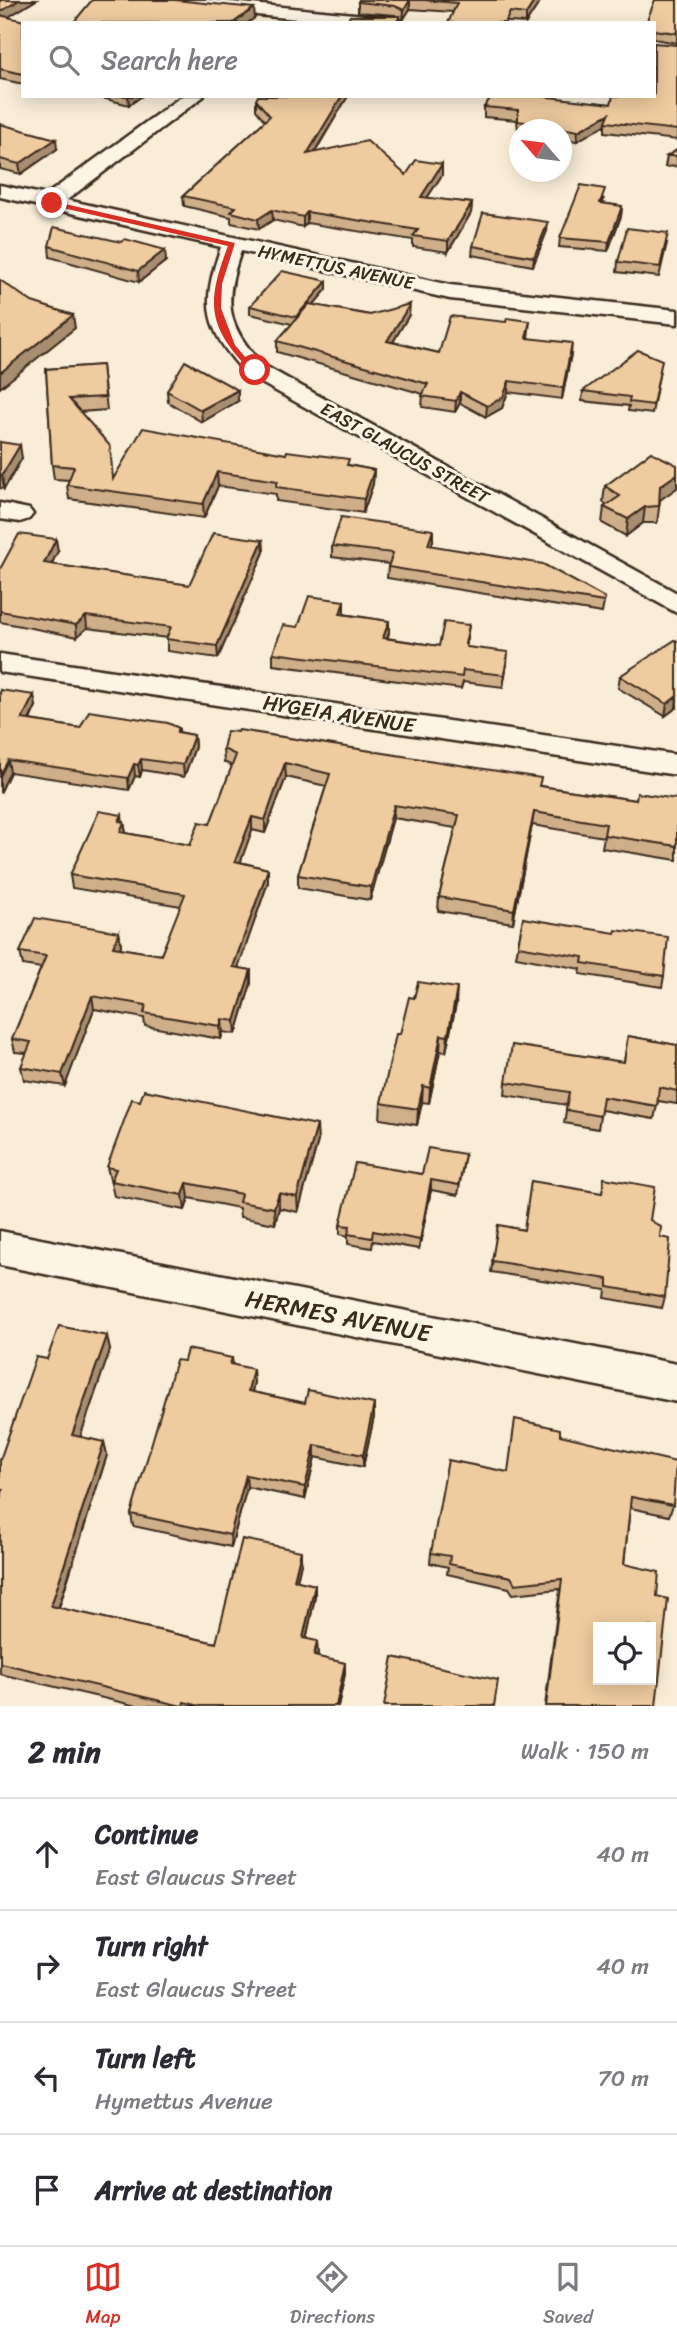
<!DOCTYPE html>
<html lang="en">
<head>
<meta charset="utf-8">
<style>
	body { margin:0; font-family:Sriracha,sans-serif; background:#f7f7f7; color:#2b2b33 }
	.controls { position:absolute; right:21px; bottom:21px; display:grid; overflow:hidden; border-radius:0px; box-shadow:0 4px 18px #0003 }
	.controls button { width:63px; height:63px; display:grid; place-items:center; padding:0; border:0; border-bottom:2px solid #e1e1e2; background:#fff; color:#2b2b33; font:35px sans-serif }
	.compass { position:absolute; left:509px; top:119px; width:63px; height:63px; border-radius:50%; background:#fff; box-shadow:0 4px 18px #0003; rotate:298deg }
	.stop { position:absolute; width:21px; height:21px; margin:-16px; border:5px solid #d93025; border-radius:50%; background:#fff }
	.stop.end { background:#d93025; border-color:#fff; box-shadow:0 2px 7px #0008 }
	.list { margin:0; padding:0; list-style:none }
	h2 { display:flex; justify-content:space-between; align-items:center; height:91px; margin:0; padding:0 28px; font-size:30px }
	h2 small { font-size:23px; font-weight:400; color:#7c7c81 }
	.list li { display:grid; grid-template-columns:46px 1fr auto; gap:21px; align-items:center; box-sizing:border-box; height:112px; padding:0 28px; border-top:2px solid #e1e1e2 }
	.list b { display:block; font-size:26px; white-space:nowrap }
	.list p { margin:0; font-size:23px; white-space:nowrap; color:#7c7c81 }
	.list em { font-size:23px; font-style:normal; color:#7c7c81 }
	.icon { flex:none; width:38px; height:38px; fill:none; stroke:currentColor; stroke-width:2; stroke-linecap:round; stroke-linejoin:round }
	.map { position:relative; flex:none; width:677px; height:1706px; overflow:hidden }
	.search { position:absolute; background:#fff; box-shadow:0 4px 18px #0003; left:21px; right:21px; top:21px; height:77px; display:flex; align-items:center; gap:18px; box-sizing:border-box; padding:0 24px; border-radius:0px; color:#7c7c81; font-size:26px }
	.sheet { height:539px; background:#fff }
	nav { display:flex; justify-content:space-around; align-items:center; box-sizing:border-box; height:98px; border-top:2px solid #e1e1e2; background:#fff; font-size:19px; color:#7c7c81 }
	nav a { display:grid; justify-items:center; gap:4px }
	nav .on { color:#d93025 }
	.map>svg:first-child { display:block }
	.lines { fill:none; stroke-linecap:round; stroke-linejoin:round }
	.minor-casing { stroke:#3b2a1e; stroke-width:5 }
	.minor { fill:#fcf5e5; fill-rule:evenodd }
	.wall { fill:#ceaf8a; stroke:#3b2a1e; stroke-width:2 }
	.shaded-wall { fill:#a78e70; stroke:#3b2a1e; stroke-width:2 }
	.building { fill:#efcba0; stroke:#3b2a1e; stroke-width:2; fill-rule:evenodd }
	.route { fill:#d93025 }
	.labels { text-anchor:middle; stroke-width:6; stroke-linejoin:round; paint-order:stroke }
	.far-street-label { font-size:18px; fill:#3b2a1e; stroke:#fcf5e5 }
	.street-label { font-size:21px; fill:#3b2a1e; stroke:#fcf5e5 }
	.near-street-label { font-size:24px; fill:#3b2a1e; stroke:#fcf5e5 }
</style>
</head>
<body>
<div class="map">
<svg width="677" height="1706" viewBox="0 0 677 1706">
	<rect width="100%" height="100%" fill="#f9edd7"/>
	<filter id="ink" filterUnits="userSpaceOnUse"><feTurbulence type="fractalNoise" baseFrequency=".0143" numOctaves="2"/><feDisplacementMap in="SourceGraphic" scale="14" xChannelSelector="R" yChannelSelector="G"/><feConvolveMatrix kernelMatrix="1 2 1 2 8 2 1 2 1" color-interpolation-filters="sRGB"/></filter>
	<g filter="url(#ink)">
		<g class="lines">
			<defs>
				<g id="minor">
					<polygon points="147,0 210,0 395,18 404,23 338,23 156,5"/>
					<path d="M182 96H204L67 200 450 285 677 310V324L450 299 241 251C223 302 226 326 263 365L677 593V613L247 375C205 330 200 305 221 247L0 197V185L46 195Z"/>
					<polygon points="0,503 29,509 33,514 29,519 20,522 0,519"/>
					<polygon points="0,654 677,755 677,775 0,672"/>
					<polygon points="0,1231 677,1364 677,1402 0,1265"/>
				</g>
			</defs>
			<!-- minor casing -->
			<use href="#minor" class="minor-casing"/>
			<!-- minor -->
			<use href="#minor" class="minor"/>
		</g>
		<!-- wall -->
		<g class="wall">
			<polygon points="0,0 36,0 8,17 23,23 23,84 0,79"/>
			<polygon points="359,0 541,0 526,23 509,22 453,12 410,9 403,20 395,15 358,12 358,2"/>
			<polygon points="677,0 677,43 654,39 654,23"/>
			<polygon points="677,45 677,140 605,132 605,125 577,141 562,139 562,130 520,130 520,131 518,131 517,120 484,117 484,107 544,97 611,104"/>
			<polygon points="94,96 142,96 129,105"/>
			<polygon points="348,96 315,152 406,175 442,164 442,175 427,198 472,203 471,213 448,252 413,247 413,240 307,223 303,227 273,220 259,229 231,223 231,217 184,206 183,196 265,121 256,110 256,100"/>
			<polygon points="0,124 57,149 21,174 0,169"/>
			<polygon points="677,150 677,166 665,167 667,156"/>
			<polygon points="604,198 602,203 622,206 621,216 608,251 559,247 560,238"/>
			<polygon points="547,231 533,266 472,255 473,246"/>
			<polygon points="667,243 659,277 617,272 618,262"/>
			<polygon points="49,246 166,261 139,282 50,257"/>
			<polygon points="327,281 327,289 313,305 370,315 409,315 393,342 439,353 506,322 530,321 528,338 571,354 562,399 508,392 502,408 486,417 460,403 455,412 422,407 423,394 277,352 277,341 292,324 250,314 250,306"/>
			<polygon points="102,365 107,410 80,412 113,478 349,465 374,470 373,484 363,513 276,501 276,494 218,486 204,518 69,499 67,485 69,480 54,479 52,465 46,369"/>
			<polygon points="660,370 652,414 628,411 629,406 582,401 583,391"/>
			<polygon points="167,391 238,401 202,422 168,402"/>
			<polygon points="0,442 22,458 4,489 0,488"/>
			<polygon points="605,486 660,501 657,523 643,523 626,536 602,523 604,507 607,505 603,502"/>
			<polygon points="263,540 264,552 218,658 167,651 167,638 87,628 77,637 0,622 0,569 58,551 51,564 189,585"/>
			<polygon points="433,541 431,546 605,598 602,613 387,578 388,567 389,564 332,557 332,546"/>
			<polygon points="344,601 344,614 389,621 389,633 387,638 439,646 469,625 466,646 467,647 507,663 503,687 463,682 461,689 273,665 273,653 298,627"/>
			<polygon points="677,641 677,708 676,708 665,716 618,688 620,676"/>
			<polygon points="0,690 36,706 30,720 80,728 179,728 179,732 194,735 195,747 184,777 142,770 140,777 135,776 129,790 10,772 0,793"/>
			<polygon points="223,749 540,786 635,800 677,799 677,860 602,848 604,837 532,825 513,923 438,911 439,897 456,828 393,818 370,900 298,888 298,875 326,786 286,777 265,833 252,830 240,862 268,869 268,882 238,968 251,970 251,983 236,1034 223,1032 221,1039 145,1026 144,1018 94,1009 65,1086 24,1080 21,1067 27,1053 15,1052 12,1039 41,968 23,965 20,952 119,932 121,945 120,948 161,955 181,906 72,888 70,875 123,822 124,822 126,833 190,845 210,824 232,766 224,762"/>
			<polygon points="523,918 664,976 662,987 580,974 581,969 516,957"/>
			<polygon points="456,1004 446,1052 440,1051 429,1103 422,1102 417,1125 380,1119 381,1103 400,1034"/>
			<polygon points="628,1036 677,1045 677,1104 658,1101 654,1119 601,1110 598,1129 564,1123 567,1105 505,1095 506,1082 624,1062"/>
			<polygon points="318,1141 298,1212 279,1208 275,1224 240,1217 239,1208 189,1198 185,1210 114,1196 107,1167"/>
			<polygon points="465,1154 458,1195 431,1190 419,1249 373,1241 372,1248 348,1244 348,1236 340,1234 340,1225 422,1174"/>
			<polygon points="650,1220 660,1237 665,1297 662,1308 605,1298 606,1290 491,1272 498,1225 524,1230"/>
			<polygon points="110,1350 80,1437 104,1442 107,1455 59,1608 216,1643 301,1563 297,1581 315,1585 315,1597 306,1639 318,1653 317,1657 345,1663 345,1674 338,1706 137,1706 0,1674 0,1460 47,1359"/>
			<polygon points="232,1358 233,1365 254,1382 252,1392 305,1403 374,1404 374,1417 363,1467 315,1457 305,1499 247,1487 231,1547 133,1526 131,1514 184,1361"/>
			<polygon points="560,1435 673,1505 669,1516 630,1508 624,1564 657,1596 656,1706 545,1706 560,1589 513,1594 509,1588 447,1574 448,1567 430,1563 431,1553 507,1472"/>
		</g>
		<!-- shaded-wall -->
		<g class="shaded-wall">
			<polygon points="19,0 36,0 0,22 0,12"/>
			<polygon points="410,0 410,9 403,20 404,10"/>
			<polygon points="535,0 541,0 526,23 526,14"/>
			<polygon points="254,8 255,18 247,23 233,23"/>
			<polygon points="128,96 142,96 129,105"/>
			<polygon points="342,96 348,96 307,164 307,154"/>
			<polygon points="609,114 605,125 577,141 578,131"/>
			<polygon points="56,139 57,149 21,174 19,164"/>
			<polygon points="442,164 442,175 421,207 421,197"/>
			<polygon points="472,203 471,213 448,252 448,241"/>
			<polygon points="622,206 621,216 608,251 609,242"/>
			<polygon points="272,210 273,220 259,229 258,219"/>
			<polygon points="307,212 307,223 303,227 303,217"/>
			<polygon points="548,222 547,231 533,266 534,257"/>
			<polygon points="165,250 166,261 139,282 138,271"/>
			<polygon points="327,281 327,289 296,325 296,317"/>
			<polygon points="410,304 409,315 387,352 387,341"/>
			<polygon points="73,315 75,328 0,388 0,373"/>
			<polygon points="572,343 571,354 562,399 563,388"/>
			<polygon points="509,381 508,392 502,408 486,417 487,406"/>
			<polygon points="238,390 238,401 202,422 201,410"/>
			<polygon points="460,392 460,403 455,412 456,401"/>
			<polygon points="20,445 22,458 4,489 2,475"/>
			<polygon points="374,470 373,484 363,513 364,499"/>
			<polygon points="217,472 218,486 204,518 203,504"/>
			<polygon points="677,474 677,488 657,502 660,486"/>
			<polygon points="645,507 643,523 626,536 628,519"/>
			<polygon points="433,530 433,541 427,557 428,545"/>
			<polygon points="56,539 58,551 46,575 44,563"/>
			<polygon points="263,540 264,552 218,658 217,646"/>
			<polygon points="344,601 344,613 340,626 340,614"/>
			<polygon points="86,616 87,628 77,637 76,625"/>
			<polygon points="389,621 389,633 383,650 383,638"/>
			<polygon points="508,652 507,663 503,687 504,675"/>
			<polygon points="34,695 36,706 24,730 22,719"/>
			<polygon points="677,696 676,708 665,716 667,704"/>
			<polygon points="194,735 195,747 184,777 183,765"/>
			<polygon points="141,759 142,770 140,777 138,765"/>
			<polygon points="8,760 10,772 0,793 0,776"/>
			<polygon points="285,763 286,777 265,833 265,820"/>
			<polygon points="134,764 135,776 129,790 128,778"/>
			<polygon points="394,805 393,818 370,900 371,887"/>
			<polygon points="534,812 532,825 513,923 514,910"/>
			<polygon points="122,815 123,825 124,822 126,835 122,845 119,821"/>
			<polygon points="252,817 252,830 236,875 235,861"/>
			<polygon points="268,869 268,882 234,980 233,967"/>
			<polygon points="119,932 121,945 115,960 113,947"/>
			<polygon points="251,970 251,983 236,1034 235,1021"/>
			<polygon points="457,988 456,1004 446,1052 448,1036"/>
			<polygon points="92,996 94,1009 65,1086 62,1074"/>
			<polygon points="222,1019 223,1032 221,1039 220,1026"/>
			<polygon points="441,1035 440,1051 429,1103 430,1088"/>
			<polygon points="423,1086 422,1102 417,1125 418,1109"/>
			<polygon points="317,1125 318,1141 298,1212 297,1197"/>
			<polygon points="431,1180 431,1190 419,1249 420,1240"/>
			<polygon points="187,1183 189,1198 185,1210 183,1195"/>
			<polygon points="279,1193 279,1208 275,1224 274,1208"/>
			<polygon points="107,1336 110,1350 76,1449 72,1435"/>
			<polygon points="253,1369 254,1382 249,1404 248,1391"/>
			<polygon points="374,1404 374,1417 363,1467 363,1455"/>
			<polygon points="104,1442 107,1455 55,1618 51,1606"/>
			<polygon points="315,1445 315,1457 305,1499 305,1487"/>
			<polygon points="246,1475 247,1487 231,1547 230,1535"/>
			<polygon points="301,1551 301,1563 294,1592 294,1580"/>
			<polygon points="315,1585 315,1597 304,1650 303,1638"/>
			<polygon points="317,1641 318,1653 315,1668 314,1656"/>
			<polygon points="345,1663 345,1674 338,1706 336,1706"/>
		</g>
		<!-- building -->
		<g class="building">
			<polygon points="0,0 19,0 0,12"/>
			<polygon points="92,0 175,0 254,8 233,23 73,23"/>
			<polygon points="359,0 410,0 404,10 395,6 358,2"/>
			<polygon points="424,0 535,0 526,14 510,12 505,23 448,23 457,3"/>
			<polygon points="655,0 677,0 677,33 654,30 654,23 646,23"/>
			<polygon points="0,15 32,23 23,23 23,74 0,69"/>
			<polygon points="350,16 400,16 396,23 346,23"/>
			<polygon points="325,19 344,23 320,23"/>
			<polygon points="654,43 677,45 677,130 606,122 609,114 578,131 518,121 518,110 484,107 492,96 539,96 611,104 613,96 654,96"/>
			<polygon points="258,96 342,96 307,154 367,141 406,175 416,160 442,164 421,197 472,203 448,241 413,236 418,230 307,212 303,217 272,210 258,219 231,212 236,207 183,196 270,116 256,100"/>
			<polygon points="0,124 56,139 19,164 0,159"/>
			<polygon points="677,150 677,156 667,156"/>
			<polygon points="581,185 605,189 600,203 622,206 609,242 560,238"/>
			<polygon points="483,213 548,222 534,257 473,246"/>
			<polygon points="54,227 121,242 125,239 165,250 138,271 49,246"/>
			<polygon points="627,228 668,233 660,267 618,262"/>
			<polygon points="282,271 327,281 296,317 250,306"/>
			<polygon points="0,280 32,302 73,315 0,373"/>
			<polygon points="309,304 370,315 410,304 387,341 439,353 450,316 506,322 507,318 530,321 526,338 572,343 563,388 509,381 503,397 487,406 460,392 456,401 422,396 428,384 277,341"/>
			<polygon points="638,350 662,360 653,405 629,402 630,397 583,391"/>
			<polygon points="185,361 238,390 201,410 167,391"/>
			<polygon points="102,365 105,397 69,399 110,446 113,479 143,428 286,454 287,451 349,459 347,465 374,470 364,499 276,487 278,481 217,472 203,504 67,485 74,467 52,465 46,369"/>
			<polygon points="0,442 20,445 2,475 0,475"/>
			<polygon points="651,452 677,465 677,474 660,486 659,506 645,507 628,519 604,507 620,496 605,486"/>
			<polygon points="341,517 433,530 428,545 543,564 605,598 604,602 388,567 393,553 332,546"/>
			<polygon points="213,533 263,540 217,646 166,639 171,627 86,616 76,625 0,611 0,569 19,534 56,539 44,563 189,585"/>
			<polygon points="309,596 344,601 340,614 389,621 383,638 439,646 444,622 469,625 465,644 467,647 508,652 504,675 463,670 462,677 273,653 283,625 298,627"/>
			<polygon points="675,640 677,641 677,696 667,704 620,676"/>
			<polygon points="0,690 34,695 22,719 80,728 89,711 168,723 179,728 177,732 194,735 183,765 141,759 138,765 134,764 128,778 8,760 0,776"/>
			<polygon points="239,730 541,778 539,786 636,800 637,793 677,799 677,846 604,835 606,824 534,812 514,910 439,897 459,815 394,805 371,887 298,875 330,774 285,763 265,820 252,817 235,861 268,869 233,967 251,970 235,1021 222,1019 220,1026 144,1013 146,1005 92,996 62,1074 21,1067 31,1042 12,1039 46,956 20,952 35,918 119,932 113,947 161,955 185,894 70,875 99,811 122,815 119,821 124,822 120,832 190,845 199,822 210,824 236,755 223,749 227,731 238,732"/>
			<polygon points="523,918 615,933 616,930 668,937 664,976 582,963 583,957 518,946"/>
			<polygon points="418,982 457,988 448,1036 441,1035 430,1088 423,1086 418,1109 381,1103 396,1034 400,1034 409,997 414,998"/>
			<polygon points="628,1036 677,1045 677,1091 659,1087 657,1106 603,1097 600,1116 566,1110 569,1092 506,1082 512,1045 624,1062"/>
			<polygon points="144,1090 317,1125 297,1197 279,1193 274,1208 239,1202 241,1194 187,1183 183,1195 111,1181 116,1169 107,1167 132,1099 140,1101"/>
			<polygon points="428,1148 465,1154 459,1185 431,1180 420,1240 373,1231 372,1238 348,1234 350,1226 340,1225 355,1163 422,1174"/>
			<polygon points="604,1178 655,1187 650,1220 661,1227 660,1237 670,1239 665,1297 608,1287 608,1279 492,1261 498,1225 524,1230 531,1181 602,1193"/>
			<polygon points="59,1326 107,1336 72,1435 104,1442 51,1606 216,1643 242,1539 301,1551 294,1580 315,1585 303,1638 317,1641 314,1656 345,1663 336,1706 200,1706 184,1702 183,1706 182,1706 0,1663 0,1499 3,1490 0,1490 0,1460 36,1357 47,1359"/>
			<polygon points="187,1349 232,1358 230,1364 253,1369 248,1391 305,1403 308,1390 374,1404 363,1455 315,1445 305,1487 246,1475 230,1535 131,1514 176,1360 184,1361"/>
			<path d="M515 1419 560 1429V1435L676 1462 673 1505 631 1497 624 1564 659 1572 657 1596 668 1599 656 1706H546L562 1579 515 1584 511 1577 449 1564 450 1556 431 1553 448 1460 508 1472ZM598 1627H651V1680H598Z"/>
			<polygon points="393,1657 498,1680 494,1706 384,1706"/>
		</g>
	</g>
	<!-- route -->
	<path class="route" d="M52 201 235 243 222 284 221 308 235 345 258 372H252C207 327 206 303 228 246L50 205Z"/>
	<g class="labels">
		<!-- far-street labels -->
		<g class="far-street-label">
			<text transform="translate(336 267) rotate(12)" y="6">HYMETTUS AVENUE</text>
			<text transform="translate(405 453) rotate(29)" y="6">EAST GLAUCUS STREET</text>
		</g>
		<!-- street labels -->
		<g class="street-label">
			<text transform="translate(339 714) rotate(9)" y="7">HYGEIA AVENUE</text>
		</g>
		<!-- near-street labels -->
		<g class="near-street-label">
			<text transform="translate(338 1316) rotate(11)" y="8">HERMES AVENUE</text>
		</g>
	</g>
</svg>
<div class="controls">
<button><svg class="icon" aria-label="locate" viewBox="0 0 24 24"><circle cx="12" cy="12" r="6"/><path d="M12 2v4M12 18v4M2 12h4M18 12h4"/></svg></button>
</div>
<svg class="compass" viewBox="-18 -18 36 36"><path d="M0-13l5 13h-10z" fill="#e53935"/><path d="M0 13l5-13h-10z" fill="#7c7c81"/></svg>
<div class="stop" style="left:255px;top:370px"></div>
<div class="stop end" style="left:52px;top:203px"></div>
<div class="search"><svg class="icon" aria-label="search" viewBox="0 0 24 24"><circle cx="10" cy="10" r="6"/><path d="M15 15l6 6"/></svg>Search here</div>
</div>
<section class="sheet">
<h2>2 min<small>Walk · 150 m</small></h2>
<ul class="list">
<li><svg class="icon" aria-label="ahead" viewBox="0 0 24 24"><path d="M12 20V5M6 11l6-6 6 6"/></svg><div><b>Continue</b><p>East Glaucus Street</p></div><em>40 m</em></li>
<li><svg class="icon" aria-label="right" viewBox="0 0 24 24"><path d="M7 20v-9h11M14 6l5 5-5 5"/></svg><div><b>Turn right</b><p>East Glaucus Street</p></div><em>40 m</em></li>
<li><svg class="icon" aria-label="left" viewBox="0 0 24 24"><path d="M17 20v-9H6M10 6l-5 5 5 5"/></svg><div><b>Turn left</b><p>Hymettus Avenue</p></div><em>70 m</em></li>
<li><svg class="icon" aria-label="arrive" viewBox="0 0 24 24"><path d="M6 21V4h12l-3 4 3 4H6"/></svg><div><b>Arrive at destination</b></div></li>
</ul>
</section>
<nav>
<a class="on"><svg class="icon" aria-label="map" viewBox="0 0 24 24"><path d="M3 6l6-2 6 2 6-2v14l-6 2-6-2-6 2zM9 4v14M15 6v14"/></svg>Map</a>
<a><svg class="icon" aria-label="directions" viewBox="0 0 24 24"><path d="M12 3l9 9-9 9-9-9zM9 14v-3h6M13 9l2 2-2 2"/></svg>Directions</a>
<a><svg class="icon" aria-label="saved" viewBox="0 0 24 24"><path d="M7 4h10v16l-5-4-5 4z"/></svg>Saved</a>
</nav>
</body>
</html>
